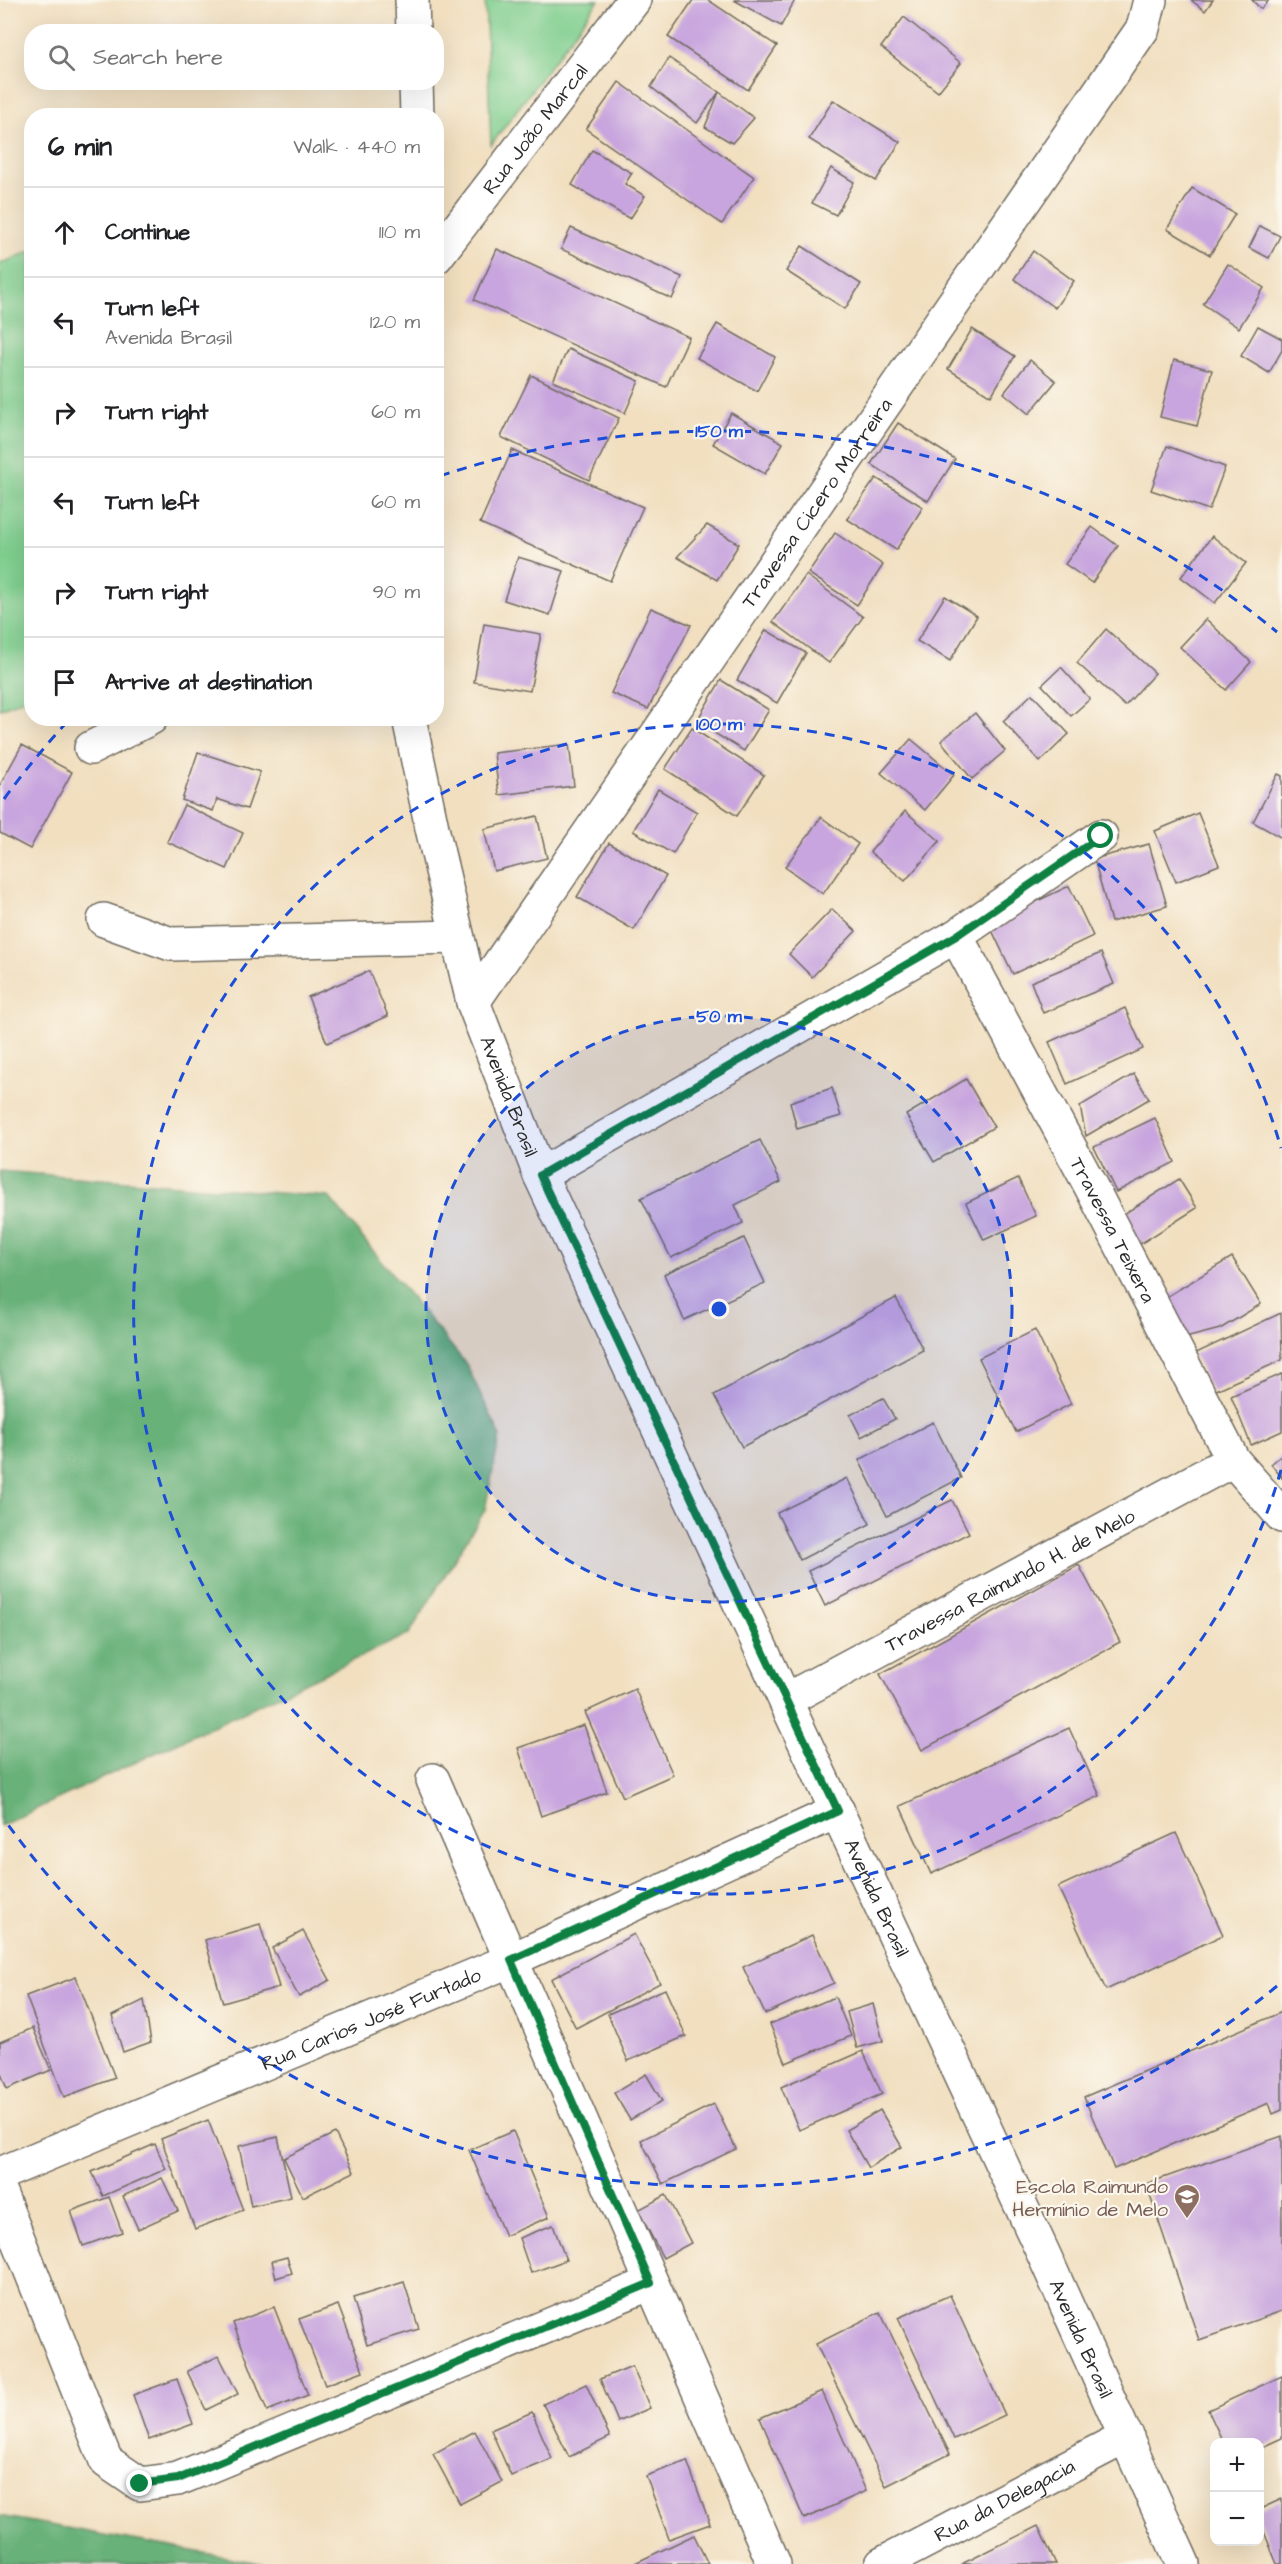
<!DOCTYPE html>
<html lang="en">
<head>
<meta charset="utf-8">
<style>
	body { margin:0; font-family:"Architects Daughter",sans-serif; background:#f2f2f2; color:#202124 }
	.controls { position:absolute; right:18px; bottom:18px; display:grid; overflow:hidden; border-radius:12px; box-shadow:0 6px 24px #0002 }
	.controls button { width:54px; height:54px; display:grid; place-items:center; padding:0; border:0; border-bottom:2px solid #e0e0e0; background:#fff; color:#202124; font:30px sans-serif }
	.stop { position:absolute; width:18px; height:18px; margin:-14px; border:4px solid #0b8043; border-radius:50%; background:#fff }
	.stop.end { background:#0b8043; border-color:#fff; box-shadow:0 2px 6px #0008 }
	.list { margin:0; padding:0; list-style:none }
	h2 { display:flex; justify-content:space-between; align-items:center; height:78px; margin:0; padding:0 24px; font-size:26px }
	h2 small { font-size:20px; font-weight:400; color:#757577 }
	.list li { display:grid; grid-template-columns:39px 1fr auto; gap:18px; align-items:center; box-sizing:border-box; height:90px; padding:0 24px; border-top:2px solid #e0e0e0 }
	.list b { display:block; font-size:22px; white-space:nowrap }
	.list p { margin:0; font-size:20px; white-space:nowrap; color:#757577 }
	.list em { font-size:20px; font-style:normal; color:#757577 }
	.icon { flex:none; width:33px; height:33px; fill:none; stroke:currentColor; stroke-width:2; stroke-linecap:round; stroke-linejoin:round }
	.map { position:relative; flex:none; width:1282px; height:2564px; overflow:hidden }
	.search { position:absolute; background:#fff; box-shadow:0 6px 24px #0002; left:24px; top:24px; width:420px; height:66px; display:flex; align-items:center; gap:15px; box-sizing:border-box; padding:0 21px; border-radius:24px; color:#757577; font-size:22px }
	.panel { position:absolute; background:#fff; box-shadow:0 6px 24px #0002; left:24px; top:108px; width:420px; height:618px; border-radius:24px }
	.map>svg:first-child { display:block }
	.green { fill:#7fce8e; stroke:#557c5c; stroke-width:1.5 }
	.forest { fill:#67b179; stroke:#496e52; stroke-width:1.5 }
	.building { fill:#c8a5de }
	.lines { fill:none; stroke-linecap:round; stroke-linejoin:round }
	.minor-casing { stroke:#706a5f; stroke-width:36 }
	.tertiary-casing { stroke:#706a5f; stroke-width:36 }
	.minor { stroke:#fff; stroke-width:33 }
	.tertiary { stroke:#fff; stroke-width:33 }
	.route { stroke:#0b8043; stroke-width:8 }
	.ring { fill:none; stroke:#1d4ed8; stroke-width:3; stroke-dasharray:10 8 }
	.labels { text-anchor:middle; stroke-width:4.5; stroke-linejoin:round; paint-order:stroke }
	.street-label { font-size:20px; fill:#2b2b2b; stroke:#fbf7ec }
	.education-label { font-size:20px; fill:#785e54; stroke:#fbf7ec; text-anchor:end }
	.centre { fill:#1d4ed8; stroke:#fbf7ec; stroke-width:3 }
	.ring-label { font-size:18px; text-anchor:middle; font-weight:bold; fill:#1d4ed8; stroke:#fbf7ec; stroke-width:4.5; stroke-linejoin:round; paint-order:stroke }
</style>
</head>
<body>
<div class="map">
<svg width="1282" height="2564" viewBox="0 0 1282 2564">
	<rect width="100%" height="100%" fill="#fbf7ec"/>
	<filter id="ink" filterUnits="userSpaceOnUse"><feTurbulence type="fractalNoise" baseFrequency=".0167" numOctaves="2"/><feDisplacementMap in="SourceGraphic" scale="12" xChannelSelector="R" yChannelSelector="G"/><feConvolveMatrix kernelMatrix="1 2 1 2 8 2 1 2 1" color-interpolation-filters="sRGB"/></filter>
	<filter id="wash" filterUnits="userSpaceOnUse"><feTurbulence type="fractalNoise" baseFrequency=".008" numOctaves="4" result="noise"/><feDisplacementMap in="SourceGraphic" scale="24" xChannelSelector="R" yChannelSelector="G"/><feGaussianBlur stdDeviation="1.35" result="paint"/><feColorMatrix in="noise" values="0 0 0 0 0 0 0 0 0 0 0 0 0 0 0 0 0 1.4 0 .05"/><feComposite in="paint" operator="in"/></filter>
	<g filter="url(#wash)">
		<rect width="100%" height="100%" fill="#f1dfc0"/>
		<!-- green -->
		<g class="green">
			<polygon points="485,0 599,0 491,145"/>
			<polygon points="31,251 31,696 0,709 0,264"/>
		</g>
		<!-- forest -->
		<g class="forest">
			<polygon points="0,1171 329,1197 466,1364 500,1435 485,1510 409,1634 0,1826"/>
			<polygon points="0,2516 265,2564 0,2564"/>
		</g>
		<g id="blocks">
			<!-- building -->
			<g class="building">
				<polygon points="693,0 708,0 777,46 748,90 668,37"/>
				<polygon points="734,0 795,0 781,26"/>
				<polygon points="1191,0 1213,0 1205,11"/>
				<polygon points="1252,0 1269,0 1261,9"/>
				<polygon points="904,17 961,63 938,92 881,47"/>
				<polygon points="669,58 719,92 754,118 732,143 705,127 719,92 697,123 651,87"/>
				<polygon points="619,82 754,177 722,224 586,129"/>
				<polygon points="833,100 900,142 876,181 809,139"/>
				<polygon points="592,150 632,173 625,184 645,196 630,219 572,185"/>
				<polygon points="831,168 854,182 836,215 812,203"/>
				<polygon points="1192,188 1235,214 1210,255 1167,229"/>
				<polygon points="1260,226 1280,236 1269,258 1249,248"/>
				<polygon points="571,228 682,277 672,299 561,249"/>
				<polygon points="802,246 861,284 845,309 786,271"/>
				<polygon points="497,249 689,337 666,387 474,300"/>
				<polygon points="1033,251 1074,281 1055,308 1014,279"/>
				<polygon points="1228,264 1264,288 1239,328 1203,304"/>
				<polygon points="717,324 775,357 757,391 697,358"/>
				<polygon points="1258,326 1282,339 1282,350 1269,373 1241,356"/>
				<polygon points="972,329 1015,356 991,396 948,369"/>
				<polygon points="568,349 639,381 625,413 553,381"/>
				<polygon points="1030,360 1056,381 1029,414 1004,393"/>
				<polygon points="1174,360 1212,370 1197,426 1160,417"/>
				<polygon points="531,375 619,418 589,480 501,437"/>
				<polygon points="731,413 783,443 765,474 713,444"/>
				<polygon points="898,423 955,459 928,501 871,464"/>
				<polygon points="1167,446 1225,467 1209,510 1151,490"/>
				<polygon points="512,450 643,507 610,581 480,523"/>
				<polygon points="876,478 923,507 896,550 847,519"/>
				<polygon points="707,525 739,544 717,580 677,557"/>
				<polygon points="1092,527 1118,546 1092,583 1065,564"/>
				<polygon points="835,533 883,565 857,605 808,573"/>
				<polygon points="1212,536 1246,563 1215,603 1181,577"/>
				<polygon points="518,557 564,571 550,615 504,600"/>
				<polygon points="806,575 863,617 829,663 773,622"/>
				<polygon points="945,596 977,616 950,661 917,641"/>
				<polygon points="651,608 691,625 648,709 611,693"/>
				<polygon points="1206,619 1251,662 1226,690 1180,647"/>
				<polygon points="484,624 541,634 530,691 474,682"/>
				<polygon points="1106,629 1155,673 1125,706 1077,663"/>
				<polygon points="766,630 806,653 777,703 737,680"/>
				<polygon points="1061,667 1090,699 1071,716 1042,685"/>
				<polygon points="721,680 769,710 744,751 696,722"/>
				<polygon points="1032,694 1069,734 1040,762 1003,721"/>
				<polygon points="975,713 1005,751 972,779 941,741"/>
				<polygon points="692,728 764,775 737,816 665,769"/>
				<polygon points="911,739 954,775 925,810 881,773"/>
				<polygon points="569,744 574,786 499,795 494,753"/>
				<polygon points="22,745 72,772 30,849 0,833 0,785"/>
				<polygon points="198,752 260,772 247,809 217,799 213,811 182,800"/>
				<polygon points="1278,774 1282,776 1282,838 1253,822"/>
				<polygon points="658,789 697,812 673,854 633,831"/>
				<polygon points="184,805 243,833 227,869 167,842"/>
				<polygon points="905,811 940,841 905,881 870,852"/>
				<polygon points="1198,813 1219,865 1176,882 1155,831"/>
				<polygon points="537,816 547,858 494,871 484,829"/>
				<polygon points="821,817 858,844 823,894 785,867"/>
				<polygon points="609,843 666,876 634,930 577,897"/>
				<polygon points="1149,844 1167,906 1111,922 1094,859"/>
				<polygon points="1069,886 1093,936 1013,974 989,924"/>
				<polygon points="832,909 856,931 812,977 789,954"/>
				<polygon points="1101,953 1114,984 1043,1013 1031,982"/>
				<polygon points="369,971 388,1016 327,1043 308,997"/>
				<polygon points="1125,1008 1143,1049 1067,1084 1049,1042"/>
				<polygon points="1134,1074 1149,1099 1086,1136 1080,1106"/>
				<polygon points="966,1079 994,1127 934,1162 906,1115"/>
				<polygon points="832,1088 841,1116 797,1129 790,1102"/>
				<polygon points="1155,1118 1175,1162 1116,1192 1094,1147"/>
				<polygon points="760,1140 781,1182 735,1205 743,1223 671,1258 641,1198"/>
				<polygon points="1018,1178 1036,1216 984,1240 966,1203"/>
				<polygon points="1179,1179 1197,1208 1137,1246 1119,1217"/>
				<polygon points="744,1238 765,1283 684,1320 664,1274"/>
				<polygon points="1232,1257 1261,1304 1220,1329 1174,1341 1153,1305"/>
				<polygon points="896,1298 923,1350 742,1447 714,1395"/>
				<polygon points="1281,1313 1282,1360 1212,1392 1194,1354"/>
				<polygon points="1035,1330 1071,1404 1016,1432 979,1358"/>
				<polygon points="1282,1374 1282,1431 1251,1445 1231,1396"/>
				<polygon points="883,1398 895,1419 861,1437 850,1415"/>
				<polygon points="933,1422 961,1478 887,1516 859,1460"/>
				<polygon points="1282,1455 1282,1478 1271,1464"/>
				<polygon points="847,1478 870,1524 800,1560 777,1513"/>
				<polygon points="952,1500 969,1533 825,1606 808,1571"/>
				<polygon points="1079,1565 1120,1642 922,1750 880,1674"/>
				<polygon points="635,1689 673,1775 623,1797 585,1712"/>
				<polygon points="584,1725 607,1792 541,1816 518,1748"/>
				<polygon points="1069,1728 1100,1796 931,1874 900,1806"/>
				<polygon points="1176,1833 1223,1935 1106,1990 1058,1887"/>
				<polygon points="260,1924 279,1987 223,2003 205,1940"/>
				<polygon points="303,1931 330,1980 299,1997 272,1948"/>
				<polygon points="634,1934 660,1983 576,2028 551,1979"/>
				<polygon points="812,1935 834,1983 765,2014 743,1967"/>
				<polygon points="76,1977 115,2078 64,2097 26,1996"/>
				<polygon points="665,1989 686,2036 628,2061 608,2014"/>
				<polygon points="835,1997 851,2036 786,2063 770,2024"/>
				<polygon points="144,2000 151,2042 123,2052 112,2016"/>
				<polygon points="873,2004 883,2041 857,2048 847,2012"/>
				<polygon points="1282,2012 1282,2110 1273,2114 1269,2103 1114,2169 1084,2097"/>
				<polygon points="33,2028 51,2070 7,2089 0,2071 0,2042"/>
				<polygon points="863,2051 882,2094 799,2130 781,2087"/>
				<polygon points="646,2074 662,2101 630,2120 614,2093"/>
				<polygon points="714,2104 736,2149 663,2184 641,2140"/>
				<polygon points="880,2110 902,2147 868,2168 846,2130"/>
				<polygon points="208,2120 243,2210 195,2229 161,2139"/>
				<polygon points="513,2131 549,2217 505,2236 469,2150"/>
				<polygon points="335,2133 354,2172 303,2197 284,2158"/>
				<polygon points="1282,2136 1282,2311 1199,2340 1146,2184"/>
				<polygon points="278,2137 291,2197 251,2206 239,2146"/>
				<polygon points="155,2144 166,2169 103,2196 92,2172"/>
				<polygon points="162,2178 178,2211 138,2229 123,2196"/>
				<polygon points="666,2195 691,2243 663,2258 638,2210"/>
				<polygon points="109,2197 122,2232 83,2246 71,2211"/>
				<polygon points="553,2225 566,2260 531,2273 519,2238"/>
				<polygon points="287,2257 292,2273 276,2278 272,2261"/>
				<polygon points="404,2282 419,2329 367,2345 353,2298"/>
				<polygon points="950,2295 1005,2415 954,2439 898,2318"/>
				<polygon points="338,2305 363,2371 325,2385 299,2319"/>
				<polygon points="274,2307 308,2395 267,2411 233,2323"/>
				<polygon points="880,2312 950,2454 886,2486 816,2344"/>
				<polygon points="219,2356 238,2394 206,2410 187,2371"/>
				<polygon points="632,2366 650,2408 618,2422 600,2379"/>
				<polygon points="1282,2376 1282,2438 1260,2448 1260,2442 1223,2442 1208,2410"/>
				<polygon points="177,2379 193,2424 149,2440 133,2395"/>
				<polygon points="586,2384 610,2437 569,2457 543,2404"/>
				<polygon points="822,2391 866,2491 804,2519 760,2418"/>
				<polygon points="532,2412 552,2459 511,2476 491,2430"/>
				<polygon points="475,2431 502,2482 460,2504 433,2454"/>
				<polygon points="687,2461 710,2524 669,2539 646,2476"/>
				<polygon points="1282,2499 1282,2564 1277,2564 1260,2522 1260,2509"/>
				<polygon points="1038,2526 1056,2564 961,2564 972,2559"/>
				<polygon points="694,2535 708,2564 633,2564"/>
			</g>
		</g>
	</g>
	<g filter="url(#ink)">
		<use href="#blocks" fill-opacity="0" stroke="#706a5f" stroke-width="1.5"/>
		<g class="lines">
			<defs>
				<g id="minor">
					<path id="s1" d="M436 257 634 0"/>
					<polyline points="91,748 151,718"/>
					<polyline points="104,920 171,944 457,937"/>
					<path id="s2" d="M956 936 1090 1185 1233 1460 1282 1516"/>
					<path id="s3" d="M473 1002 1143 28 1150 0"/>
					<polyline points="540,1175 956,936 1101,836"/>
					<path id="s4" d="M786 1700 1233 1460"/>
					<polyline points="433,1780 774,2564"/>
					<path id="s5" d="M0 2174 511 1960 838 1811"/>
					<polyline points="0,2193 106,2461 140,2484 178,2479 651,2283"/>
					<path id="s6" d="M882 2564 1127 2436"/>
				</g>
				<g id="tertiary">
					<polyline points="412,0 413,32"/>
					<polyline points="416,82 417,116"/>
					<path id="s7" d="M409 718 432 828 473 1002 540 1175 1044 2255 1183 2564"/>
				</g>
			</defs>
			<!-- minor casing -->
			<use href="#minor" class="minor-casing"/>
			<!-- tertiary casing -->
			<use href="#tertiary" class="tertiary-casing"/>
			<!-- minor -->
			<use href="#minor" class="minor"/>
			<!-- tertiary -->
			<use href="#tertiary" class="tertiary"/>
		</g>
	</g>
	<g class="lines" filter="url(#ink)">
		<!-- route -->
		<polyline class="route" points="140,2484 178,2479 651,2283 511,1960 838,1811 540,1175 956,936 1101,836"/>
	</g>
	<!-- distance rings -->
	<circle cx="719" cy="1309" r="293" fill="#1d4ed8" fill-opacity=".12"/>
	<g class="ring">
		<circle cx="719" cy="1309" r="293"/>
		<path d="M1281 1470A585 585 0 1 1 1281 1148"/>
		<path d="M1277 1986A878 878 0 0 1 4 1819M4 799A878 878 0 0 1 67 722M440 476A878 878 0 0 1 1277 632"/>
	</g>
	<!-- icons -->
	<defs>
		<symbol id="school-pin" viewBox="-11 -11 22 30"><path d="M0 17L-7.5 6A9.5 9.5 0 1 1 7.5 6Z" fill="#8d6e63" stroke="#fbf7ec"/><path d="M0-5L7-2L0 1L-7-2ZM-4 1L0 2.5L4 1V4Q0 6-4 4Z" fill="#fff"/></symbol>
	</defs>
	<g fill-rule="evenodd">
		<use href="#school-pin" x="1172" y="2182" width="30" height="40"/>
	</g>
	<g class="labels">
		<!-- street labels -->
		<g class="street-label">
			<text dy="7" stroke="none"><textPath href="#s1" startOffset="162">Rua João Marcal</textPath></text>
			<text dy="7" stroke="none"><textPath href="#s3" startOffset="606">Travessa Cicero Morreira</textPath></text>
			<text dy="7" stroke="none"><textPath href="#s7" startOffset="392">Avenida Brasil</textPath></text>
			<text dy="7" stroke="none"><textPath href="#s2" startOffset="333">Travessa Teixera</textPath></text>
			<text dy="7" stroke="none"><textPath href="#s4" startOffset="254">Travessa Raimundo H. de Melo</textPath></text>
			<text dy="7" stroke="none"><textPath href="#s7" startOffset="1274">Avenida Brasil</textPath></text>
			<text dy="7" stroke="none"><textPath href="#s5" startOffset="402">Rua Carios José Furtado</textPath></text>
			<text dy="7" stroke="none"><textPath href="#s7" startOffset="1760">Avenida Brasil</textPath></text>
			<text dy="7" stroke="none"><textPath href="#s6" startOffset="138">Rua da Delegacia</textPath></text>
		</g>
		<!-- education labels -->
		<g class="education-label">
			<text x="1168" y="2193">Escola Raimundo<tspan x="1168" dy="23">Hermínio de Melo</tspan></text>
		</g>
	</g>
	<circle cx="719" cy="1309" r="9" class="centre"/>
	<g class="ring-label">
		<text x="719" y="437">150 m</text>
		<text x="719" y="730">100 m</text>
		<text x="719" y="1022">50 m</text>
	</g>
</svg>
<div class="controls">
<button>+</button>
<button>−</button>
</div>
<div class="stop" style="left:1101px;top:836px"></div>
<div class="stop end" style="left:140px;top:2484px"></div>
<div class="search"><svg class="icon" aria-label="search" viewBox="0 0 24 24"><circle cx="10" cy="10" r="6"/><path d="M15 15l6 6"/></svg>Search here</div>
<section class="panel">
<h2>6 min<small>Walk · 440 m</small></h2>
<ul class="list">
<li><svg class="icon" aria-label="ahead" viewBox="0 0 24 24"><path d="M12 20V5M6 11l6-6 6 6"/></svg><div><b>Continue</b></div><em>110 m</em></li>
<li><svg class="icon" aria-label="left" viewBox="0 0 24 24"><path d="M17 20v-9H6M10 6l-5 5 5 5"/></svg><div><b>Turn left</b><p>Avenida Brasil</p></div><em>120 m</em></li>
<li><svg class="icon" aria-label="right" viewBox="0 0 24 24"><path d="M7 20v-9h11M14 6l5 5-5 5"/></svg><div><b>Turn right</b></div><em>60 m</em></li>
<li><svg class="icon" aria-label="left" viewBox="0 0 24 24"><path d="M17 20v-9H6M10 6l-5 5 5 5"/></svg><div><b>Turn left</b></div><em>60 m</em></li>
<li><svg class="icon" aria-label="right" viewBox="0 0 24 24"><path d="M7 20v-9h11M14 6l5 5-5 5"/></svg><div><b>Turn right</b></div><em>90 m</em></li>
<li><svg class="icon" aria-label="arrive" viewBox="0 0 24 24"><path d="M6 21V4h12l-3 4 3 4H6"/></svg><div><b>Arrive at destination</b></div></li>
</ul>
</section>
</div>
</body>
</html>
